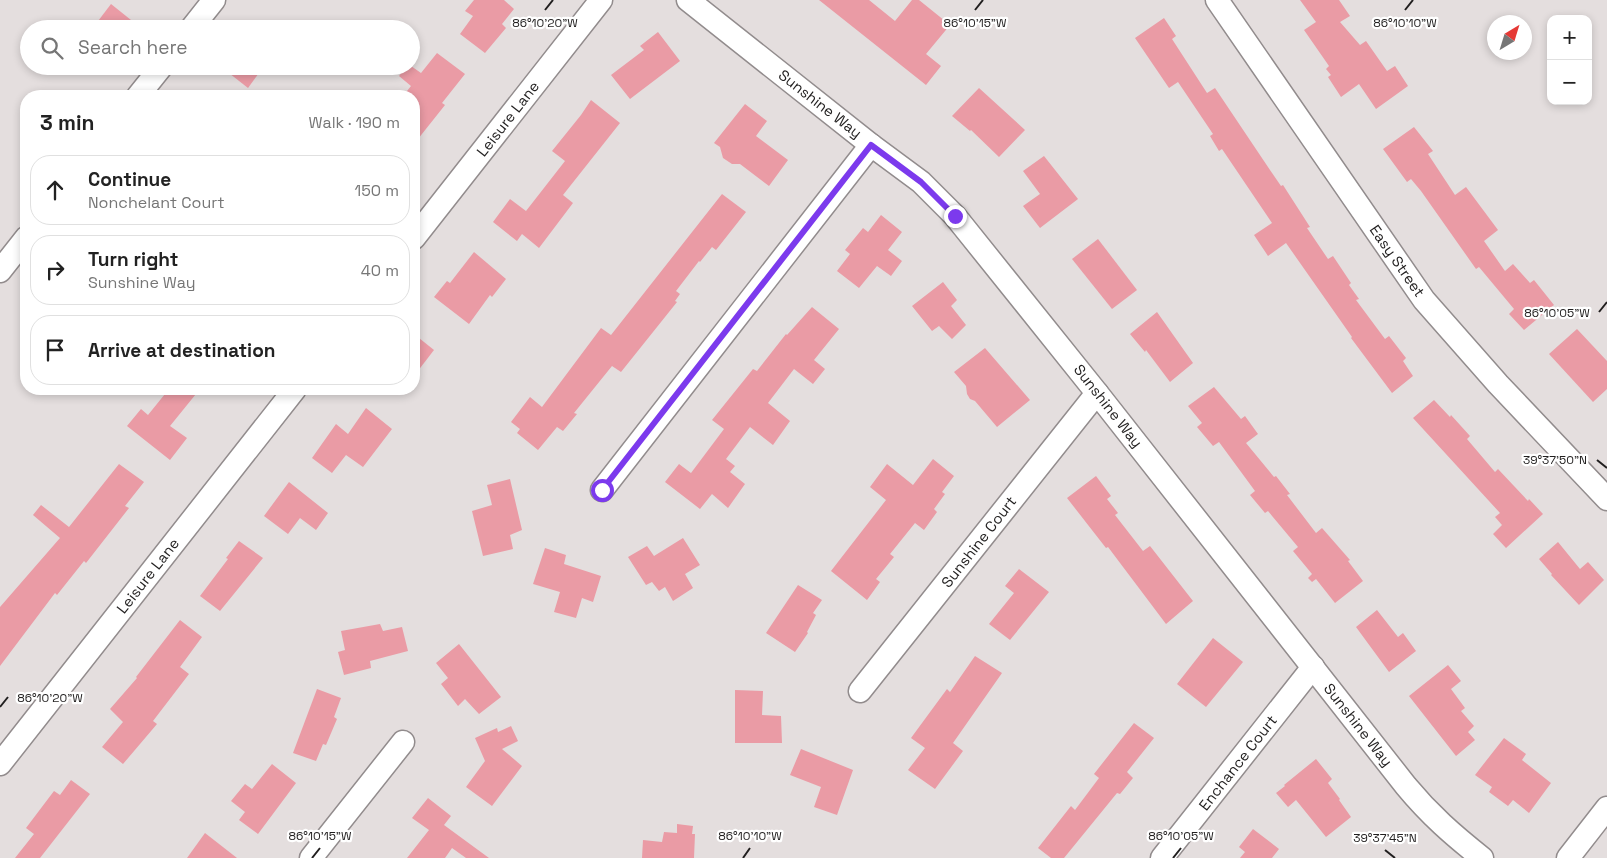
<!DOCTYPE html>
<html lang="en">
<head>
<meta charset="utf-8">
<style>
	body { margin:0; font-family:"Space Grotesk",sans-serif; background:#f2f2f2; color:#222 }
	.controls { position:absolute; right:15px; top:15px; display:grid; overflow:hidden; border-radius:10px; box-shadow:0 2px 8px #0003 }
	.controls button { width:45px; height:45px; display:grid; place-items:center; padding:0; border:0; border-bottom:1px solid #e0e0e0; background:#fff; color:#222; font:25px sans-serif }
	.compass { position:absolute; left:1487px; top:15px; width:45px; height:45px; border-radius:50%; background:#fff; box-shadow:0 2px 8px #0003; rotate:38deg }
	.stop { position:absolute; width:15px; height:15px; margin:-11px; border:4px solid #7c3aed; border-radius:50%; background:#fff }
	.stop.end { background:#7c3aed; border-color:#fff; box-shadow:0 1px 5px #0008 }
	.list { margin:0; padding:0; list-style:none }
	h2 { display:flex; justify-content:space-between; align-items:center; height:65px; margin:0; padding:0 20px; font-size:21px }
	h2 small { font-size:16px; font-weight:400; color:#767676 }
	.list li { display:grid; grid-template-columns:32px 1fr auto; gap:15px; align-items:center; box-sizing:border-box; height:70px; margin:0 10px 10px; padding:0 10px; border:1px solid #e0e0e0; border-radius:20px }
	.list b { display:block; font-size:19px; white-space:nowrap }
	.list p { margin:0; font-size:16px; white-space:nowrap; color:#767676 }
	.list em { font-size:16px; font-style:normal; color:#767676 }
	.icon { flex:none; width:28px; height:28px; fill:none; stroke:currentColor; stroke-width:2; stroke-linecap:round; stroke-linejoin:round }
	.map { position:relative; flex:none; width:1607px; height:858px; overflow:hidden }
	.search { position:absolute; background:#fff; box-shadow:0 2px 8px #0003; left:20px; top:20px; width:400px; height:55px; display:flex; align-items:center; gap:12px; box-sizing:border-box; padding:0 18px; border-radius:28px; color:#767676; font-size:19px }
	.panel { position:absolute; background:#fff; box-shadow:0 2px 8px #0003; left:20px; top:90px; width:400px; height:305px; border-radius:20px }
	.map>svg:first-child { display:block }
	.building { fill:#ea9ba5 }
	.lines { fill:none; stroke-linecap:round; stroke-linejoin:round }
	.minor-casing { stroke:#928c8d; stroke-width:25 }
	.minor { stroke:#fff; stroke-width:22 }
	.route { stroke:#7c3aed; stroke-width:6 }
	.ticks { fill:none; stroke:#211f1f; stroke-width:2 }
	.labels { text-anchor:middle; stroke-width:4.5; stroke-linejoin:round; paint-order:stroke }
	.street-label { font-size:15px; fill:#211f1f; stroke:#fff }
	.ticks-label { font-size:12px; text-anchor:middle; fill:#211f1f; stroke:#fff; stroke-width:4.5; stroke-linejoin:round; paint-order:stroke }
</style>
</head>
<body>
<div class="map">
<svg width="1607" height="858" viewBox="0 0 1607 858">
	<rect width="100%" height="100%" fill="#e4dede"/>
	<!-- building -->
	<g class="building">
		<polygon points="474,0 504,0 514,9 502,24 506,28 485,53 460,34 473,16 465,11"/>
		<polygon points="819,0 869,0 895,21 912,0 919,0 950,25 926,54 941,66 926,85"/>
		<polygon points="1300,0 1339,0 1350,16 1340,22 1360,45 1366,41 1387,71 1395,66 1408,86 1376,109 1359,84 1341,97 1328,77 1331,75 1326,69 1329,66 1304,30 1316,22"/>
		<polygon points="111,4 131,20 124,29 92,29"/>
		<polygon points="1164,18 1176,36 1172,39 1207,93 1215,88 1270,170 1281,186 1283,185 1310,227 1307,228 1328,259 1333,256 1351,283 1349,285 1359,299 1356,300 1385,339 1389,336 1406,358 1403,361 1413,376 1392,393 1351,338 1352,337 1286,243 1268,256 1254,235 1272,223 1222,149 1219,151 1210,136 1213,134 1178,82 1169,88 1135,38"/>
		<polygon points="658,32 680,61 630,99 611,75 644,50 640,46"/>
		<polygon points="437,53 465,74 442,103 445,105 414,144 414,96 403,96 411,86 399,76 407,66 411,66 421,73"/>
		<polygon points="220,66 264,66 248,88"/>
		<polygon points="979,88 1025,130 999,157 971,130 970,131 952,116"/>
		<polygon points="591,100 620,123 563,195 573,203 539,248 522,234 517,241 493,222 510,199 526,211 565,161 552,151 581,115"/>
		<polygon points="745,104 767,121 756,136 788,160 769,186 740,164 732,164 723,158 720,147 714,143"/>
		<polygon points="1414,127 1433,151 1428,154 1455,195 1466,187 1498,230 1484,241 1505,271 1513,264 1530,283 1534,280 1554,305 1524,330 1509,314 1514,309 1479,267 1476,269 1421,191 1411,179 1407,182 1383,149"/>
		<polygon points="1044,156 1078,199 1040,228 1023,206 1040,194 1023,171"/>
		<polygon points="722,194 746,212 716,250 712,247 700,262 699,261 676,291 680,294 675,301 677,302 621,372 612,366 574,413 577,414 563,431 557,427 538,450 517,433 520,429 511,422 530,397 542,407 601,328 611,335"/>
		<polygon points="881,215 902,232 888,250 902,261 891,276 877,266 859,288 837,271 850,254 845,250 863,228 868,232"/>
		<polygon points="1098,239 1137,290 1112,309 1072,259"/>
		<polygon points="474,252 506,279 492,297 490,295 469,324 434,297 447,281 450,283"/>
		<polygon points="943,282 957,300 951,306 966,325 952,339 939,326 932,331 912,306"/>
		<polygon points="812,307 839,329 814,360 825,369 813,384 794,369 768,403 790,421 773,445 750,427 726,459 735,466 730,472 745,484 728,508 712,494 700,509 665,482 679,464 691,473 724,429 712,420 753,369 757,371 786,334 787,335"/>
		<polygon points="1157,312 1193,363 1170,382 1146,350 1145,352 1130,334"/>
		<polygon points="1577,329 1607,361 1607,389 1593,402 1549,354"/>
		<polygon points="414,334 434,350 414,376"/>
		<polygon points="985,348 1030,400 997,427 975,401 970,399 967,394 966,386 954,372"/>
		<polygon points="1214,387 1241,419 1245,416 1258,434 1246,443 1274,477 1276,476 1290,494 1287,495 1316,533 1322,528 1350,560 1348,561 1363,581 1335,603 1316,579 1312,582 1308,578 1312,574 1293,551 1298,547 1268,511 1265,513 1250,495 1255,491 1219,442 1213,446 1197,427 1202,423 1188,406"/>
		<polygon points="169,389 200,389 170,426 187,438 170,460 127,426 141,409 148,415"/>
		<polygon points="1434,400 1450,417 1451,415 1470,436 1467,439 1495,472 1498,469 1528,501 1529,499 1543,514 1506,548 1493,534 1502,525 1495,517 1500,513 1413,418"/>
		<polygon points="366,408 392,429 363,467 346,455 332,473 312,458 336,424 348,434"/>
		<polygon points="933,459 954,476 942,492 945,494 934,509 937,512 924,530 915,523 890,554 894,557 876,579 880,582 867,600 831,571 886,500 870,487 887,464 913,485"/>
		<polygon points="119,464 144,482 125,506 129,508 86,563 84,561 57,595 55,593 0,666 0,607 60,538 33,515 41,505 69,527"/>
		<polygon points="1096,476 1111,496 1107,499 1118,513 1115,515 1143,551 1150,546 1193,601 1166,624 1108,547 1106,548 1067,498"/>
		<polygon points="510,479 522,530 510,535 513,549 483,556 472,511 492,505 487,485"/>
		<polygon points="289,482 328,513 316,530 300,518 288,534 264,516"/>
		<polygon points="683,538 700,565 685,574 693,588 673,601 665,587 659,591 652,582 646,585 628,557 647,546 654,556"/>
		<polygon points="239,541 263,558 220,611 200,596 228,559 226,558"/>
		<polygon points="1558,542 1580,569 1588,562 1604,580 1579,605 1551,575 1552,574 1539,559"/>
		<polygon points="545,548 566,555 564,564 601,576 593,602 582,598 576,618 554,612 560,592 533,584"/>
		<polygon points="1019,569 1049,592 1010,640 989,624 1014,593 1005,586"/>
		<polygon points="798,585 822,600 813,613 816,615 807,632 808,633 795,652 766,633"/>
		<polygon points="1377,610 1398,637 1403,633 1416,651 1389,672 1356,627"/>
		<polygon points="180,620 202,637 180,667 189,674 153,721 157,724 123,764 102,747 123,722 110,709 137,678 136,677"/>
		<polygon points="380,624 383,631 402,627 408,651 370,661 371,668 344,675 338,652 345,650 341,631"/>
		<polygon points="1213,638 1243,662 1206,707 1177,684"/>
		<polygon points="459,644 501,697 479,714 465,699 458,706 441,684 448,678 436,663"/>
		<polygon points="975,656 1002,673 953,743 963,751 935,789 908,770 925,748 911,738 947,689 950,692"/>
		<polygon points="1448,665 1461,681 1451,689 1465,708 1461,711 1474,726 1468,732 1475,740 1456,756 1409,696"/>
		<polygon points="317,689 341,698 334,717 337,719 326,745 323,744 316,761 293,753"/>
		<polygon points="735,690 763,691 762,715 781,716 782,743 735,743"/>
		<polygon points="1134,723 1154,738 1127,772 1133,778 1120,794 1117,793 1064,858 1051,858 1038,848 1071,806 1075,810 1099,778 1094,774"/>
		<polygon points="511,726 518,741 502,749 522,766 492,806 466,787 485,761 475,738 497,728 498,732"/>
		<polygon points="1504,738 1526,754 1522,760 1551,783 1529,813 1513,800 1508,806 1489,792 1492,787 1475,775"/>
		<polygon points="801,749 853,770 837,815 814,807 821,787 790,775"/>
		<polygon points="1316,759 1332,779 1328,783 1340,799 1339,800 1351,817 1326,837 1296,800 1288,807 1276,793 1285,786 1284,785"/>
		<polygon points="272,764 296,783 258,834 239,820 245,812 231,801 245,784 252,789"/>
		<polygon points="71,780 90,794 40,858 15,858 34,834 26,828 54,791 60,795"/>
		<polygon points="428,798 451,816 444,825 489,858 466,858 452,848 445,858 407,858 429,830 412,818"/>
		<polygon points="677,824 693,826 692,834 695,834 694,858 642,858 643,840 662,842 664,832 677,833"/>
		<polygon points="1253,829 1279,849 1272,858 1240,858 1245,852 1239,847"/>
		<polygon points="205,833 237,858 187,858"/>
	</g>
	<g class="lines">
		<defs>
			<g id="minor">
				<path d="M688 0 871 145 921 182 955 216 1097 393 1406 786C1430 815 1453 835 1482 858"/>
				<polyline points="1217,0 1424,300 1498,384 1607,499"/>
				<polyline points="191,29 214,0"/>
				<polyline points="138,96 162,66"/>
				<polyline points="414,238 601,0"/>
				<polyline points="0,271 26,238"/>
				<polyline points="602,490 871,145"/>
				<polyline points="860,691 1097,393"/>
				<polyline points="0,764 295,389"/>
				<polyline points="311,858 403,742"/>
				<polyline points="1162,858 1313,667"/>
				<polyline points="1568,858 1607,808"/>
			</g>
		</defs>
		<!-- minor casing -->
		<use href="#minor" class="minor-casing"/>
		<!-- minor -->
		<use href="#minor" class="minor"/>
	</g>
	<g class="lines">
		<!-- route -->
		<polyline class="route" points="602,490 871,145 921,182 955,216"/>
	</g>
	<!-- ticks -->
	<path class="ticks" d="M545 10 553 0M975 10 983 0M1405 10 1413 0M1599 312 1607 302M1597 460 1607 468M0 707 8 697M1385 850 1395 858M312 858 320 848M743 858 750 848M1173 858 1181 848"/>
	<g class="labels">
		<!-- street labels -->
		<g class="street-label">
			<text transform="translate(820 104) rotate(38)" y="5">Sunshine Way</text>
			<text transform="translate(508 119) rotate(-52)" y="5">Leisure Lane</text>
			<text transform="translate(1397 261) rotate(55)" y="5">Easy Street</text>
			<text transform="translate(1108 406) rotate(52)" y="5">Sunshine Way</text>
			<text transform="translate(979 542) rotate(-52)" y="5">Sunshine Court</text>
			<text transform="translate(148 576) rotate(-52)" y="5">Leisure Lane</text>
			<text transform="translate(1358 725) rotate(52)" y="5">Sunshine Way</text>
			<text transform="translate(1238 763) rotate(-52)" y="5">Enchance Court</text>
		</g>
	</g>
	<g class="ticks-label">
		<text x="545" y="27">86°10'20"W</text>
		<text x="975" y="27">86°10'15"W</text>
		<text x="1405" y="27">86°10'10"W</text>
		<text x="1557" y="317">86°10'05"W</text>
		<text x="1555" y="464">39°37'50"N</text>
		<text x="50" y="702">86°10'20"W</text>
		<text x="320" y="840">86°10'15"W</text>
		<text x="750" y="840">86°10'10"W</text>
		<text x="1181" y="840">86°10'05"W</text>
		<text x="1385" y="842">39°37'45"N</text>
	</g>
</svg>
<div class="controls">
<button>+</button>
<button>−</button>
</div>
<svg class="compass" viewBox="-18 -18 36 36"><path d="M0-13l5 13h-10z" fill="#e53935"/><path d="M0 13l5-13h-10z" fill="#767676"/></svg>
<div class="stop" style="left:602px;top:490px"></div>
<div class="stop end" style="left:955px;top:216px"></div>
<div class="search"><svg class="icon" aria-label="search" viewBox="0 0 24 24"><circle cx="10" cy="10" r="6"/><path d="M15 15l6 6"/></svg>Search here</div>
<section class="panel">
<h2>3 min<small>Walk · 190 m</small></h2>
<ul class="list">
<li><svg class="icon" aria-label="ahead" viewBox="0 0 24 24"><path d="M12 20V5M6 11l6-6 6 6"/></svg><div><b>Continue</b><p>Nonchelant Court</p></div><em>150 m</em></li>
<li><svg class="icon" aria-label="right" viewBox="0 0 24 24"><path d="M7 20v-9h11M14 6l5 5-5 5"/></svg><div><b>Turn right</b><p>Sunshine Way</p></div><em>40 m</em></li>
<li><svg class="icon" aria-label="arrive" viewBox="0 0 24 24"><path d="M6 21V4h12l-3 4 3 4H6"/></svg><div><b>Arrive at destination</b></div></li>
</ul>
</section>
</div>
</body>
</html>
